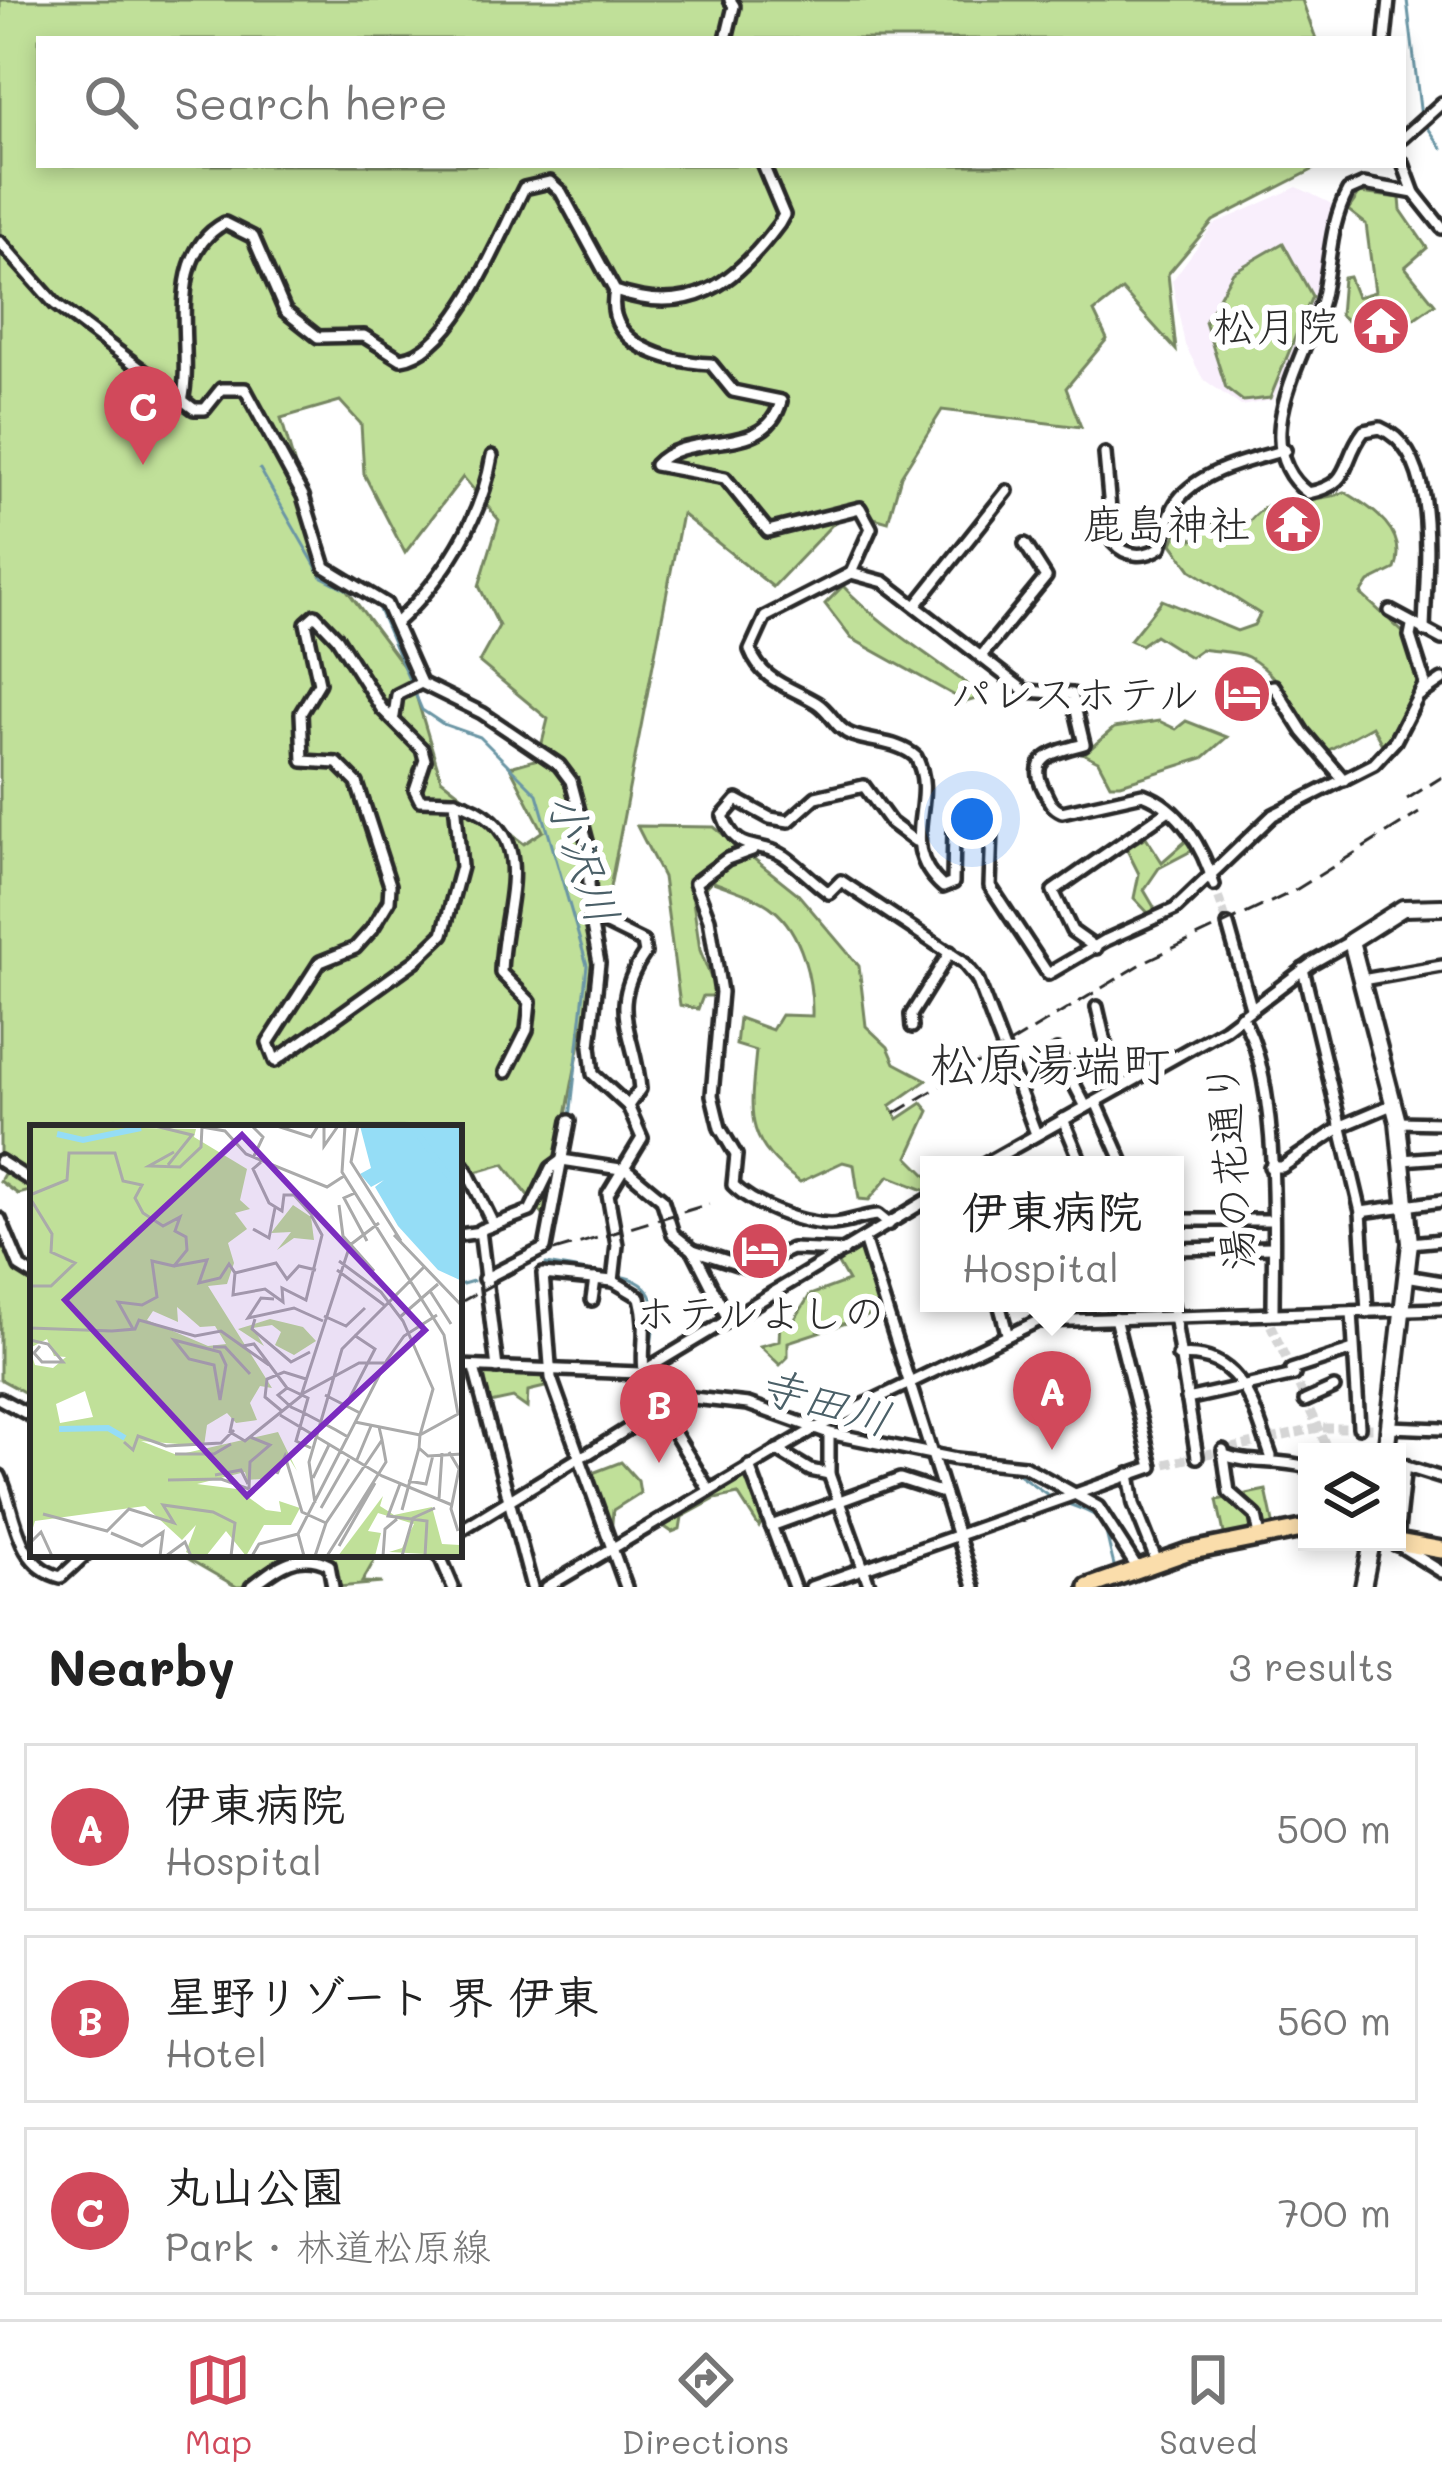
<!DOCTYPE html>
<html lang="en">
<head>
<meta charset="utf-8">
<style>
	body { margin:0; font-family:Mali,"Klee One",sans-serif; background:#f2f2f2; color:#222 }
	.controls { position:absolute; right:36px; bottom:36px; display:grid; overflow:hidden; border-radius:0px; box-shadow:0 6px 18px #0003 }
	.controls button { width:108px; height:108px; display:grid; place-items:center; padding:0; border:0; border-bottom:3px solid #e0e0e0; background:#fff; color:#222; font:60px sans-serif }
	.you { position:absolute; left:972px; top:819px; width:42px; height:42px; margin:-30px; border:9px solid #fff; border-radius:50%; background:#1a73e8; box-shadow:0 0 0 18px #1a73e833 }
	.badge { display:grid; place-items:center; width:78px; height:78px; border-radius:50%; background:#d1495b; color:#fff; font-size:39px; font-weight:700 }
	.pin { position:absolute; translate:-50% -99px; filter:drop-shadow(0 3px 6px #0008) }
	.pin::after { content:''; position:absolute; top:63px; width:42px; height:36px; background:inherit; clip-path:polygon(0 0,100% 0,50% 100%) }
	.popup { position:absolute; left:920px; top:1156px; width:264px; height:156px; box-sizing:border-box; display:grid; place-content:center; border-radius:0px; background:#fff; filter:drop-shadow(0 3px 9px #0005); font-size:39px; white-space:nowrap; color:#767676 }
	.popup b { font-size:45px; color:#222 }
	.popup::after { content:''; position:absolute; left:50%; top:100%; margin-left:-24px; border:24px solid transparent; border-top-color:#fff }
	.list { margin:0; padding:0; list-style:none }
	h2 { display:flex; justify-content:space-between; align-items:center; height:156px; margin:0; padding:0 48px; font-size:51px }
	h2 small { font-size:39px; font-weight:400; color:#767676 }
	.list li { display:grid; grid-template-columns:78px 1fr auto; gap:36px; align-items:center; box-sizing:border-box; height:168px; margin:0 24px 24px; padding:0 24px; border:3px solid #e0e0e0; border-radius:0px }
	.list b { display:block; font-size:45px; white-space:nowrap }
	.list p { margin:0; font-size:39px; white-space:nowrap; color:#767676 }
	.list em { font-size:39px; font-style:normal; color:#767676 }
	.icon { flex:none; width:66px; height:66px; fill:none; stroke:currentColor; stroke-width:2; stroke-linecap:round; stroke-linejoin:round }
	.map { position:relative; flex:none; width:1442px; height:1587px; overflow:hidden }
	.search { position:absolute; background:#fff; box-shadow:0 6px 18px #0003; left:36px; right:36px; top:36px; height:132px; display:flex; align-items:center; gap:30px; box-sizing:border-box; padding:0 42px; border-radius:0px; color:#767676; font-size:45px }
	.sheet { height:732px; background:#fff }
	nav { display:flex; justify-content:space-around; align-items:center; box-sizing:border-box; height:168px; border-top:3px solid #e0e0e0; background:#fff; font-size:33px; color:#767676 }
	nav a { display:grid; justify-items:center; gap:6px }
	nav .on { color:#d1495b }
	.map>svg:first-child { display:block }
	.built { fill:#f9effc }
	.green { fill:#c0e099; stroke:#768662; stroke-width:3; fill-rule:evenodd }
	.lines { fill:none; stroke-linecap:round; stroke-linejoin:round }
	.stream { stroke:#6b96a5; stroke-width:3 }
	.street-tunnel { stroke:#d5d5d5; stroke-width:9; stroke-dasharray:9 4.5; stroke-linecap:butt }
	.street-casing { stroke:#2b2b2b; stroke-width:18 }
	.secondary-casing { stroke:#2b2b2b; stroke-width:22 }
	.primary-casing { stroke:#2b2b2b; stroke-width:24 }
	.street { stroke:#fff; stroke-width:9 }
	.secondary { stroke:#fff; stroke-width:14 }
	.primary { stroke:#faddab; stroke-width:15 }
	.rail { stroke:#2b2b2b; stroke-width:3; stroke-dasharray:18 9; stroke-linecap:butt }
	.labels { text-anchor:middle; stroke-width:12; stroke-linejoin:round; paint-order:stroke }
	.poi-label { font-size:42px; fill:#2b2b2b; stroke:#fff; text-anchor:end }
	.street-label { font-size:42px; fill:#2b2b2b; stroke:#fff }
	.water-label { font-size:45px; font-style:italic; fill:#4b6068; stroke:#fff }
	.quarter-label { font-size:48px; fill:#2b2b2b; stroke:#fff }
	.inset-river { fill:none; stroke:#95ddf6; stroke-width:6 }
	.inset-road { fill:none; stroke:#aaa; stroke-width:3 }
	.view { fill:#7b2cbf; fill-opacity:0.15; stroke:#7b2cbf; stroke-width:6 }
	.inset-edge { fill:none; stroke:#2b2b2b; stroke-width:6 }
</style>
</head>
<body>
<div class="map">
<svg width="1442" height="1587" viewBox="0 0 1442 1587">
	<rect width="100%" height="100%" fill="#fff"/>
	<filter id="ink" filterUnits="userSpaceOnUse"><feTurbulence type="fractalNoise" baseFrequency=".00833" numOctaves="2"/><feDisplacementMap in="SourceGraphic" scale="24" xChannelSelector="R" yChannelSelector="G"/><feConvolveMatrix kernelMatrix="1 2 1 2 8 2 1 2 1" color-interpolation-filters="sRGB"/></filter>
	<g filter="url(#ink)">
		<!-- built -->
		<polygon class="built" points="1297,187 1332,204 1316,300 1273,400 1241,406 1203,379 1185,345 1172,281 1213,225"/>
		<!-- green -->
		<g class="green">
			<path d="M0 0H1302L1316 39H39V165H1322L1213 221 1168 274 1176 350 1122 290 1094 312 1107 339 1066 388 1081 427 942 410 901 476 888 522 846 510 773 587 682 514 546 1219 504 1164 459 1177V1128H156L116 1119 93 1128H33V1153L28 1156 33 1190 18 1194 0 1181 9 1165 0 1161ZM340 401 361 424 364 474 405 553 463 477 499 520 479 586 499 626 479 662 548 719 538 759 510 767 543 831 524 844 441 779 410 675 321 555 281 418Z"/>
			<polygon points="1360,193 1400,198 1401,210 1427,248 1405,267 1435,304 1373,347 1374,320 1366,315 1352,325 1340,315 1343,278 1349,277 1357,297 1375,292 1366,224 1348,210"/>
			<polygon points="1283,243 1312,296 1270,398 1243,401 1226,388 1205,322 1233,272"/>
			<path d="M1345 492C1372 508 1409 532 1395 569L1369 582 1361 594 1408 637 1421 682 1385 750 1372 726 1327 751C1297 724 1286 677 1248 657 1235 650 1215 652 1201 649L1190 657 1155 635 1141 645 1130 640 1162 600 1237 631 1254 625 1260 614 1191 570 1172 544 1180 525 1193 540 1213 523H1248C1280 484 1306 508 1345 492Z"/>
			<path d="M843 586C883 629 938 659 983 697L966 702 851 638 825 604Z"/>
			<polygon points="1159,721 1176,729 1186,721 1227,737 1203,758 1121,784 1110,784 1098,761 1084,754 1114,728"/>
			<polygon points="1178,823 1195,849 1159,868 1144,890 1154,907 1151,916 1134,898 1139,874 1126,848 1146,837 1162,862 1186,841"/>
			<path d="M637 826 714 827 797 893 859 966 866 1026 888 1047 895 1063 927 1080 890 1106 898 1119 922 1103 929 1111 908 1157 929 1178V1192L889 1176 869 1200 859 1199 854 1165 843 1162 800 1182C743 1140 750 1116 756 1051L736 1045 739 1018 772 1030 781 1015 812 1016C813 981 802 932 773 909 757 896 730 889 711 881L693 901 700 950 718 996H703L698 1009 680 1005 663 877Z"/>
			<polygon points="0,1227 26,1275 33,1277 33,1397 0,1379"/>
			<polygon points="863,1245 883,1311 788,1342 788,1357 780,1365 760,1346 779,1341 780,1323 795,1319 810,1295 848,1281 836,1260"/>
			<polygon points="527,1372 541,1375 549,1386 528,1391 527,1408 513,1398 490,1403 484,1373"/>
			<polygon points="621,1462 638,1481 640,1493 613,1510 611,1535 590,1474"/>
			<polygon points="745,1476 765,1515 759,1527 738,1494 715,1499 682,1517 680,1529 672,1532 662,1525"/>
			<polygon points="1266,1490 1274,1527 1225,1538 1217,1500"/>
			<path d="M180 1554H378L362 1582 382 1583 338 1587 334 1570C296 1541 274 1586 237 1587Z"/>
		</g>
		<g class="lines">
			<!-- stream -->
			<g class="stream">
				<polyline points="1407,0 1421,117"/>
				<polyline points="1426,125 1442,148"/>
				<polyline points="260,469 322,577 377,605 422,710 443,724 480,737 537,794 587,965 570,1118"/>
				<polyline points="0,1236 16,1270 33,1283"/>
				<polyline points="546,1264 610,1275"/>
				<path d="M619 1276C696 1289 615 1375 670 1400 691 1409 723 1406 746 1408"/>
				<polyline points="459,1285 473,1281"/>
				<polyline points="772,1417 802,1430"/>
				<polyline points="834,1440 871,1446"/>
				<polyline points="887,1449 929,1461"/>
				<polyline points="939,1463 1011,1469 1051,1497"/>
				<path d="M1060 1501C1113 1520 1100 1516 1115 1569"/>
			</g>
			<!-- street-tunnel -->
			<g class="street-tunnel">
				<polyline points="1214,885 1228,925"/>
				<polyline points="1265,1313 1329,1452"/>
				<polyline points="1152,1467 1318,1428 1382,1428"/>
			</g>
			<defs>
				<g id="street">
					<polyline points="726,39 734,6 730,0"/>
					<polyline points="1385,39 1389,0"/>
					<polyline points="1403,138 1442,103"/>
					<polyline points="1403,163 1414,193 1442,228"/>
					<path d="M1414 193 1364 184 1348 191C1329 225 1331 264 1322 300 1307 355 1244 445 1308 493 1354 484 1340 462 1364 431L1380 428C1442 454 1425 569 1424 631"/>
					<polyline points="0,242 55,304 194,409 205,409 221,389 245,389 303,496 325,567 386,604 421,683 482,713 559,765 571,781 588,845 590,916 599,963 590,1046 593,1074 628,1106"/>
					<path d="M615 291C603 346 670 362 711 364L733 391 781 401C766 461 687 428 655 465L725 478 768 531 860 508 871 528 851 573"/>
					<path d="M182 401C195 349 161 257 225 223L253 237 285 311 318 337 364 336 401 359C455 352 501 234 524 188L550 182 561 192 615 291C690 317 734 285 779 224L784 215 763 165"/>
					<path d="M1105 454 1113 542C1126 557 1145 558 1161 547 1166 532 1168 513 1178 500 1202 469 1249 461 1285 450"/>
					<polyline points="917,604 1007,491"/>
					<polyline points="1390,611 1442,639"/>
					<polygon points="315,615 337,638 382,709 422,749 425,760 415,790 420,800 455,801 461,867 443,934 415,961 275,1061 268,1043 320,962 355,948 372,929 389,901 390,885 357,783 337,763 303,761 301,713 319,683 306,623"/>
					<path d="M397 622C445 577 481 520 492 456"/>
					<polyline points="982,655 1046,577 1025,544"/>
					<polyline points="1258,689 1274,686 1303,732 1344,780"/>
					<polyline points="1420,695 1442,680"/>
					<polyline points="394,716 397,695 421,683"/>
					<path d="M455 801C546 829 502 904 501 973L530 1002 527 1030 506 1072"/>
					<path d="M915 841 891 823 864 786 816 797 789 821 770 818 737 800 723 816C738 857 758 839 784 856 800 867 813 882 829 893L841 881 963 962 977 979 1036 1134"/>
					<path d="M752 850 727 859 695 883 709 919 721 992 712 1095 720 1128 736 1155 733 1185C753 1205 801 1224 830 1224 847 1224 861 1216 878 1215L889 1224"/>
					<path d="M1214 885C1203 848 1181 808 1143 794L1062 812C1051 807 1049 801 1044 790 1026 756 1056 752 1084 744L1072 694 1025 691 884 582 851 573 765 617 750 650C762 682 791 687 817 703 831 712 836 729 852 735 874 743 899 741 916 757 940 803 894 843 943 887L953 883 954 830 960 821 974 817 992 826 990 886 1048 974 1106 940 1175 909 1273 815 1374 764 1395 741 1425 683 1410 636 1412 626"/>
					<path d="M590 916 643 942 645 953C606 1010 635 1031 640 1089L628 1106 642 1138 608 1194 617 1245 613 1281"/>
					<polyline points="1228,925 1251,1007"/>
					<polyline points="1096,948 1072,931 1053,891 1166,812"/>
					<polyline points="1303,969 1361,1212 1367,1312"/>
					<polyline points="1362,980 1442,966"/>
					<polyline points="1097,1007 1116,1089"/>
					<path d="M1241 1016C1281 1077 1273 1238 1273 1313"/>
					<polyline points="912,1027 911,1015 950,952"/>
					<polyline points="1057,1051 1086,1107"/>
					<polyline points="1096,1102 1124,1165"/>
					<polyline points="1063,1119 1082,1165"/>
					<polyline points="1398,1122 1442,1123"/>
					<polyline points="1402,1160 1442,1157"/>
					<polyline points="0,1161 33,1182"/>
					<polyline points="983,1165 1225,1029 1312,963 1351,941"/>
					<polyline points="465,1167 492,1222"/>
					<polyline points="1270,1167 1282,1167 1344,1125 1394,1104"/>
					<polyline points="1361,1212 1442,1201"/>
					<polyline points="0,1219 20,1267 33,1275"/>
					<polyline points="1175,1220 1273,1220"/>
					<polyline points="459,1235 481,1232"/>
					<polyline points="864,1239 974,1587"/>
					<polyline points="1410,1243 1442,1240"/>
					<polyline points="1175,1249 1273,1247"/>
					<polyline points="693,1250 749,1268 792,1249 844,1251"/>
					<polyline points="1406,1276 1442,1282"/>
					<polyline points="484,1279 545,1248 569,1121"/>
					<polyline points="592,1300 595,1279"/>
					<polyline points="999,1303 1007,1333"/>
					<polyline points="1172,1303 1197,1457"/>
					<polyline points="1352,1312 1359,1427"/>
					<path d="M1178 1356C1242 1349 1254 1409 1271 1456"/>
					<polyline points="459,1366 640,1373 929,1199"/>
					<polyline points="653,1366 675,1396 748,1404 829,1433 956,1459 1024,1466 1098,1507 1138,1569"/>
					<polyline points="474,1368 532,1587"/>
					<polyline points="497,1368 480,1230 530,1211 551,1168 562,1160 627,1170 662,1199 673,1234 693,1250 729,1321"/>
					<polyline points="1291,1370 1353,1350"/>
					<polyline points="0,1399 33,1417"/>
					<polyline points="1187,1399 1294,1375"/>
					<polyline points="1305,1401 1334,1388"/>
					<polyline points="660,1409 709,1490"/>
					<polyline points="1389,1427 1442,1429"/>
					<polyline points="829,1433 829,1474 870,1587"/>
					<polyline points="777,1450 810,1470 829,1474"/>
					<polyline points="1223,1450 1229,1492 1256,1516 1260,1536"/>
					<path d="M1224 1455C1250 1465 1276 1458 1307 1467"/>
					<polyline points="1397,1464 1442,1478"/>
					<polyline points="749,1466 794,1587"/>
					<polyline points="1129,1474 1134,1504 1157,1562"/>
					<path d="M0 1476C16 1512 15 1566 61 1577L86 1554"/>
					<polyline points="771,1526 900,1479 940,1492"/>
					<path d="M459 1531 580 1457 589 1453 660 1409C629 1364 653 1346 640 1297L613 1281 543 1274 551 1378 626 1587"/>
					<polyline points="1397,1539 1405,1465"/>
					<polyline points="1397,1544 1442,1572"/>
					<polyline points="439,1554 453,1587"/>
					<path d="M251 1587C276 1568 297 1549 329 1565L333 1587"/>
					<polyline points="547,1587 814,1429 1038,1321 1442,1309"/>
					<polyline points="811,1587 1152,1467 1115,1318"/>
				</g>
				<g id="secondary">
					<polyline points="1386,1452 1410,1243 1398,1122 1351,941 1403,908 1442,907"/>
					<polyline points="1363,1587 1372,1542"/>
				</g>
				<g id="primary">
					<polyline points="1397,1542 1442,1550"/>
					<polyline points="1088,1587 1187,1552 1307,1528"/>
				</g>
			</defs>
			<!-- street casing -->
			<use href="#street" class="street-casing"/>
			<!-- secondary casing -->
			<use href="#secondary" class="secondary-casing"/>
			<!-- primary casing -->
			<use href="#primary" class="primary-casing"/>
			<!-- street -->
			<use href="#street" class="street"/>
			<!-- secondary -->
			<use href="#secondary" class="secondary"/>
			<!-- primary -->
			<use href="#primary" class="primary"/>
			<!-- rail -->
			<g class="rail">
				<polyline points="1407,799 1442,777"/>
				<polyline points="894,1114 1148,960 1294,891 1419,813"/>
				<polyline points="459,1303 551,1252 709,1204"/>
			</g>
		</g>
	</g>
	<!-- icons -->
	<defs>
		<symbol id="temple-disc" viewBox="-11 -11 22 22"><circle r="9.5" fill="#d1495b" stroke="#fff"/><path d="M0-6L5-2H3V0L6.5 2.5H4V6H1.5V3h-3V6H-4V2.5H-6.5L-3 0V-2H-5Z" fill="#fff"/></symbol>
		<symbol id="hotel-disc" viewBox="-11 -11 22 22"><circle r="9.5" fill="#d1495b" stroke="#fff"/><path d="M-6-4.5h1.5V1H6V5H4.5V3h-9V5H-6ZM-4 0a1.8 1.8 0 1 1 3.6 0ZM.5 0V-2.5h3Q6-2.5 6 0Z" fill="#fff"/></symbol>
	</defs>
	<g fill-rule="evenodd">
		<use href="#temple-disc" x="1348" y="293" width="66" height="66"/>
		<use href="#temple-disc" x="1260" y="491" width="66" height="66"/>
		<use href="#hotel-disc" x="1209" y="661" width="66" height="66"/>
		<use href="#hotel-disc" x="727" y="1218" width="66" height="66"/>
	</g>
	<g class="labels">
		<!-- poi labels -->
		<g class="poi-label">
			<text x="1339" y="341">松月院</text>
			<text x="1251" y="539">鹿島神社</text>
			<text x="1200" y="709">パレスホテル</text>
			<text x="760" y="1328" text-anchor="middle">ホテルよしの</text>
		</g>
		<!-- street labels -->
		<g class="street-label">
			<text transform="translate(1230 1166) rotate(-95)" y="15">湯の花通り</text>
		</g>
		<!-- water labels -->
		<g class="water-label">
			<text transform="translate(583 858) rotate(71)" y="16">小沢川</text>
			<text transform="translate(825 1402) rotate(16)" y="16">寺田川</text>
		</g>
		<!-- quarter labels -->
		<g class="quarter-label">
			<text x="1050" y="1081">松原湯端町</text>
		</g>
	</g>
	<!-- overview -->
	<g transform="translate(30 1125)">
		<rect width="432" height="432" fill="#fff"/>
		<path d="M0 1 166 4 164 12 217 44 210 75 220 84 205 88 217 104 198 118 204 138 197 159 178 161 242 263 230 261 220 278 227 295 206 298 197 288 177 300 174 321 111 316 147 330 248 307 267 346 259 333 231 354 217 355 215 347 167 359 207 364 236 385 251 387 249 376 270 383 261 400H234L216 431 196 406 176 431H163L156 427 166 400 152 415 115 381 5 396 0 413V225L5 240 23 243 36 232 24 231 17 214 0 223ZM147 182 170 202 185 201 196 219 178 221 117 195 123 186 148 197ZM55 266 63 292 30 298 26 279ZM263 80 281 92 284 115 264 113 247 125 261 107 241 108ZM240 194 273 202 286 216 264 230 245 220 251 207 242 200 223 203 234 221 208 204ZM353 371 350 381 364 390 402 382 412 419 430 420 432 431 359 427 372 423 384 399 348 388 338 406 351 408 345 431H308Z" fill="#c0e099" fill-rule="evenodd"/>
		<path d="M330 1H432V156L408 145 368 101 345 62 354 55 341 62 330 49 341 43Z" fill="#95ddf6"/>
		<path class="inset-river" d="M382 1 432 69M27 9 53 15 111 3M29 304 78 303 95 313"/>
		<path class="inset-road" d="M125 1 162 10 138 40M222 1 233 12 223 33M247 1 281 12 288 1M294 1V21L308 1M315 1 312 47 414 210 428 289 390 310 389 323 398 331 432 329M328 1 321 37 371 116M144 27 119 41 150 42 171 22 172 2 195 6 216 29 297 62 314 51M231 37 223 44 239 78 252 86 254 70H264L282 90M325 68 314 73 337 116M0 70 37 55 39 28H85L93 56 112 60 105 73 113 88 133 101 150 92 145 106 156 112 157 125 144 141 122 136 127 172 112 180 88 177 103 204M0 73 22 109 21 127 45 138 21 161H0M309 80 313 111 344 146M223 104 239 113 245 83M364 110 432 181M320 120 349 98M309 136 351 167 373 196 403 264 390 310 325 297M144 141 177 135 169 158 190 153 199 139 205 148 246 138 257 154 269 141 286 145M307 145 354 180M205 148 203 170 235 164 253 177 252 163 276 175 292 110 281 90M400 166 421 199M244 174 231 173 218 193 264 183 293 196M294 191 316 201 335 183M370 192 408 159M225 194 222 204 261 237 280 227M0 203 82 206 105 204 109 195 165 211 191 206 239 240M0 215 18 219 33 237H12L4 228 10 221M144 215 190 227 196 240 190 275 184 240 159 234ZM213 221 224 219 257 263M183 222H195L220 249M272 269 329 238H355M295 270 330 288M316 280 345 224 324 210M253 287 235 272 237 254 254 247 276 254M250 290 352 351 422 380M203 293 200 307 215 316 271 271 320 120M94 317 103 325 108 311 136 321 191 318 204 305M281 323 266 316 274 288V287L278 273 257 263 248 270 260 281 261 282 274 288 306 305 318 312M419 327 429 344 421 384 428 406M145 329H184L201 319M326 337 341 301M247 349 255 331 272 387 296 398M185 350 211 345 218 359M283 353 299 320M138 355 191 354 219 364M378 356 396 359 403 330M370 359 358 391 397 396 395 431M219 364 220 337 240 320 220 312M409 374 412 328M285 378 279 337 312 224 394 142M291 383 319 334M372 385 389 323M13 389 77 406 99 384 144 398 133 380 183 387 205 398 201 431M81 408 112 421 133 407 130 431M0 418 11 407 22 431M309 421 345 358M136 431 155 417 161 431M222 431 229 419 268 409M274 431 268 409 357 235 374 211 407 190M285 431 296 398 352 315 349 302M297 431 356 337 352 315M353 431 355 404 367 394M372 431 383 393 405 383"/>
		<path class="view" d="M212 10 395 205 217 371 35 175Z"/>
		<rect width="432" height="432" class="inset-edge"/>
	</g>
</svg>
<div class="controls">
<button><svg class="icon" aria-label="layers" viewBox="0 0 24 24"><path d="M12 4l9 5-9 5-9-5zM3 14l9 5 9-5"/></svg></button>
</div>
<div class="you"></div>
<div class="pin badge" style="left:1052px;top:1450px">A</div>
<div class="popup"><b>伊東病院</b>Hospital</div>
<div class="pin badge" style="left:659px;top:1463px">B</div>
<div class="pin badge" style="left:143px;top:465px">C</div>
<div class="search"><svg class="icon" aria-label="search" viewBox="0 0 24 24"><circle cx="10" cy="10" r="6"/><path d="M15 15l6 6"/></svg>Search here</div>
</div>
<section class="sheet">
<h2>Nearby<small>3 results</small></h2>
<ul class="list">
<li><span class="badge">A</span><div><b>伊東病院</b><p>Hospital</p></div><em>500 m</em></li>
<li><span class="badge">B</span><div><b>星野リゾート 界 伊東</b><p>Hotel</p></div><em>560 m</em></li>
<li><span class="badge">C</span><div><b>丸山公園</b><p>Park · 林道松原線</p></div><em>700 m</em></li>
</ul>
</section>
<nav>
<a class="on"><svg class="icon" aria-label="map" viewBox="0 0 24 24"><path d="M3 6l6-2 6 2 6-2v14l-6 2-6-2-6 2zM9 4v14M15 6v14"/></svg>Map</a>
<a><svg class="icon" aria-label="directions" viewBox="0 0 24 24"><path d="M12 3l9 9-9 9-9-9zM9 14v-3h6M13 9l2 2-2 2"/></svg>Directions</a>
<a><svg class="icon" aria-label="saved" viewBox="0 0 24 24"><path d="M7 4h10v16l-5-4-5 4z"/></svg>Saved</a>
</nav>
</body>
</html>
